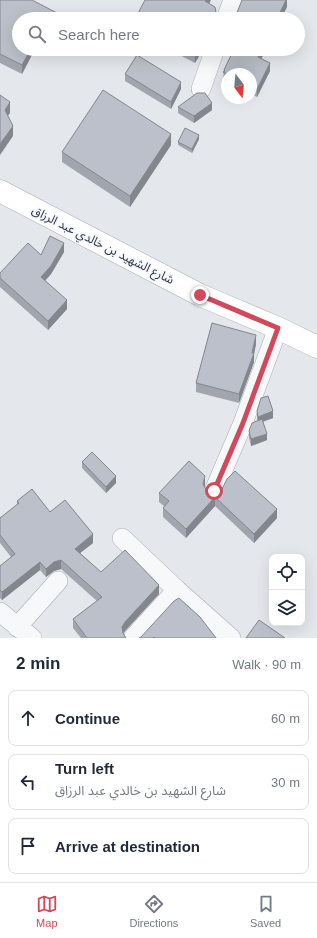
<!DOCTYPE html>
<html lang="en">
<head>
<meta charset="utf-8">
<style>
	body { margin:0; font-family:Arial,"Noto Sans Arabic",sans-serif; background:#f2f2f3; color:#1f2937 }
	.controls { position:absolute; right:12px; bottom:12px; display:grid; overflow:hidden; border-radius:8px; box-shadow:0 4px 16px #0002 }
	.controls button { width:36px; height:36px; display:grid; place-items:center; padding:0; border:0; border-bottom:1px solid #e0e1e3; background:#fff; color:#1f2937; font:20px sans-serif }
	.compass { position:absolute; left:221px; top:68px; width:36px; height:36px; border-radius:50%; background:#fff; box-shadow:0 4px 16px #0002; rotate:164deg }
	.stop { position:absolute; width:12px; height:12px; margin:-9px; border:3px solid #d1495b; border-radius:50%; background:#fff }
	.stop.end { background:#d1495b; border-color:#fff; box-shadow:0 1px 4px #0008 }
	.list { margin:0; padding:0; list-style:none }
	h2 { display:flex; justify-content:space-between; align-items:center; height:52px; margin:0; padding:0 16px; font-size:17px }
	h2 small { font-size:13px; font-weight:400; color:#747a83 }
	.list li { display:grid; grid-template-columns:26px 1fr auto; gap:12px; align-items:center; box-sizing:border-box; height:56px; margin:0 8px 8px; padding:0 8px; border:1px solid #e0e1e3; border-radius:8px }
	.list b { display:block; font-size:15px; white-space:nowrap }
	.list p { margin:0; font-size:13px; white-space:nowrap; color:#747a83 }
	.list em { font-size:13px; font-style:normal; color:#747a83 }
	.icon { flex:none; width:22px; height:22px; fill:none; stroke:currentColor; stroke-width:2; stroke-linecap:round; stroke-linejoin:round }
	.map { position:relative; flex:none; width:317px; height:638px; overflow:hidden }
	.search { position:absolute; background:#fff; box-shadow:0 4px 16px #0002; left:12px; right:12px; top:12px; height:44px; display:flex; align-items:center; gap:10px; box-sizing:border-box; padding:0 14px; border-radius:22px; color:#747a83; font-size:15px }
	.sheet { height:244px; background:#fff }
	nav { display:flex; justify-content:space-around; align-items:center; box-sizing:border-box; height:56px; border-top:1px solid #e0e1e3; background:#fff; font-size:11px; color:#747a83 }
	nav a { display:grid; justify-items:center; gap:2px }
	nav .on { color:#d1495b }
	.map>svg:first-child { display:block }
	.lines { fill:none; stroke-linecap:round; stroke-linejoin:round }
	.minor-casing { stroke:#a9aeb7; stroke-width:20 }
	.secondary-casing { stroke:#a9aeb7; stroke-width:23 }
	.minor { stroke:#f7f8fa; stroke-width:19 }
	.secondary { stroke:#fff; stroke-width:22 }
	.wall { fill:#a1a5ae }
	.shaded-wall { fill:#83868d }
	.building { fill:#bbc0ca; stroke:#83868d }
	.route { stroke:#d1495b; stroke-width:5 }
	.labels { text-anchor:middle; stroke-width:3; stroke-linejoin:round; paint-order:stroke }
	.street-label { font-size:12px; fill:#2b3445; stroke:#f4f6f9 }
</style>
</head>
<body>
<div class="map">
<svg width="317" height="638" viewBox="0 0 317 638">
	<rect width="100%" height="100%" fill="#e4e7ec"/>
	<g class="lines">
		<defs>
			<g id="minor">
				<polyline points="226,19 233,0"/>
				<polyline points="201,89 215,49"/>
				<polyline points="214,491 243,423 278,328"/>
				<polyline points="122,538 177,590 231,638"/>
				<polyline points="0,612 32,638"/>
				<polyline points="17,627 58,581"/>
				<polyline points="133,638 177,590"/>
			</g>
			<polyline id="secondary" points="0,191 200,295 278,328 317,347"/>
		</defs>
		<!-- minor casing -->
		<use href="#minor" class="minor-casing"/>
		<!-- secondary casing -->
		<use href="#secondary" class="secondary-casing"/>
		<!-- minor -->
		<use href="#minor" class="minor"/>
		<!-- secondary -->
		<use href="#secondary" class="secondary"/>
	</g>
	<!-- wall -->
	<g class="wall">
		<polygon points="0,0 59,19 19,49 35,49 22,74 0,63"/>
		<polygon points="36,49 46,49 44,53"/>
		<polygon points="168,49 203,49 195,63"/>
		<polygon points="261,59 270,71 257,97 251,94 251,74 227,74 227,82 223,81 224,70"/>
		<polygon points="125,74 181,89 171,109 125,81"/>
		<polygon points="178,107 212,110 194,123 178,113"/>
		<polygon points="199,139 192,153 178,145 178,142"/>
		<polygon points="171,145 130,207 62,162 62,152"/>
		<polygon points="64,252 51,274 45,281 67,309 48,330 0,287 0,273 41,255"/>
		<polygon points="256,344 254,354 254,362 239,403 196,392 196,383"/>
		<polygon points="257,411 273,418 263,422 267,440 251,446 249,438 249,431 257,421"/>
		<polygon points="82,462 116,483 106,493 82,468"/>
		<polygon points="205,485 204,487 209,492 277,518 254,543 215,506 186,538 163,517 163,508 164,506 159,502 159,493"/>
		<polygon points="17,501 50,512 93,543 80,553 101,572 159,594 125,631 123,634 126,638 81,638 73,628 73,619 97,601 61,569 54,571 46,577 40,570 2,600 0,598 0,566 11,557 0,543 0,518 17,505"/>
	</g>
	<!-- shaded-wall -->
	<g class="shaded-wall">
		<polygon points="206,0 211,0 205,12 205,1"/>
		<polygon points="286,0 287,0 287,7 281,19 277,19"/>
		<polygon points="216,13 216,19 213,19"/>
		<polygon points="31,49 35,49 22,74 22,65"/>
		<polygon points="197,49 203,49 195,63 195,53"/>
		<polygon points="262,49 266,49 258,66 258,57"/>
		<polygon points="270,63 270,71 257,97 257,89"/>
		<polygon points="181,82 181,89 171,109 171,102"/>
		<polygon points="10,102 10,113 5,120 5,110"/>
		<polygon points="212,103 212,110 194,123 194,116"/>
		<polygon points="13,126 13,136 0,155 0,144"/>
		<polygon points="171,134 171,145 130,207 130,196"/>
		<polygon points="199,135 199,139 192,153 192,149"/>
		<polygon points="64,243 64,252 51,274 41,285 41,277"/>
		<polygon points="67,300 67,309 48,330 48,321"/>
		<polygon points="256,335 256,344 254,354 254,362 239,403 239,394"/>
		<polygon points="273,411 273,418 258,423 258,417"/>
		<polygon points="267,434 267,440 251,446 251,439"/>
		<polygon points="116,476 116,483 106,493 106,487"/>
		<polygon points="205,476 205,485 203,493 203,484"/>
		<polygon points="215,497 215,506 186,538 186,529"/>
		<polygon points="277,509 277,518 254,543 254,534"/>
		<polygon points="93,534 93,543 75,557 75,549"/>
		<polygon points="61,560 61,569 54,571 46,577 46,569 54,562"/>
		<polygon points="40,562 40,570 2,600 2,592"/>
		<polygon points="159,585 159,594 125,631 122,635 122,627 125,622"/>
	</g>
	<!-- building -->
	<g class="building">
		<polygon points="0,0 32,0 59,14 57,19 19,19 19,49 31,49 22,65 0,54"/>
		<polygon points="145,0 206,0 205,1 215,7 216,13 213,19 135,19"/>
		<polygon points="242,0 286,0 277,19 233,19 236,15"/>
		<polygon points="188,49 197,49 195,53"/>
		<polygon points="234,49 262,49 258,57 270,63 257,89 251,86 251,74 227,74 223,72 225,71 224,70"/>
		<polygon points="137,55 181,82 171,102 125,74"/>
		<polygon points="103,90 171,134 130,196 62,152"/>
		<polygon points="197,93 205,93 212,103 194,116 178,107"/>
		<polygon points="0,95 10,102 5,110 13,126 0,144"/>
		<polygon points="185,128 199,135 192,149 178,142"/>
		<polygon points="50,236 64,243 51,266 41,277 67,300 48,321 0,278 0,273 28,243 41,255"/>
		<polygon points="212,323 256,335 252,353 254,353 239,394 196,383"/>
		<polygon points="268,396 273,411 258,417 257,411 261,398"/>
		<polygon points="262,419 267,434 251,439 249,431 252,423"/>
		<polygon points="92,452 116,476 106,487 82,462"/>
		<polygon points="189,461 205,476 203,484 205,488 209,492 215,493 221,491 227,479 235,471 277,509 254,534 215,497 186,529 163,508 169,501 159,493"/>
		<polygon points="32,489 50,512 65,500 93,534 75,549 101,572 125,550 159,585 125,622 122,627 123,633 126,638 87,638 73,619 102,597 61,560 54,562 46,569 40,562 2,592 0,590 0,566 15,554 0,535 0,518 19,503 17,501"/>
		<polygon points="179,598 200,617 216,638 155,638 154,637 153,638 139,638 141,637 174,601"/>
		<polygon points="259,620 285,638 246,638"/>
	</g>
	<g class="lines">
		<!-- route -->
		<polyline class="route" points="200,295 278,328 243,423 214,491"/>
	</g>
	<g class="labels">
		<!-- street labels -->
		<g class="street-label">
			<text transform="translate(103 245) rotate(27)" y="4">شارع الشهيد بن خالدي عبد الرزاق</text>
		</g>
	</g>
</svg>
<div class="controls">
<button><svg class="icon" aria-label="locate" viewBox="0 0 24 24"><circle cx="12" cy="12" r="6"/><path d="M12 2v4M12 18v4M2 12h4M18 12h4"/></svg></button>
<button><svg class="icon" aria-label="layers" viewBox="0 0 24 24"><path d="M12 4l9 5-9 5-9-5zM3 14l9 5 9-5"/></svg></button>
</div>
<svg class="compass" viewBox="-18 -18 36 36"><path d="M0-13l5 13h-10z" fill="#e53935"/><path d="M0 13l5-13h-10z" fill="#747a83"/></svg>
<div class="stop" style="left:214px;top:491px"></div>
<div class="stop end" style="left:200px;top:295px"></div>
<div class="search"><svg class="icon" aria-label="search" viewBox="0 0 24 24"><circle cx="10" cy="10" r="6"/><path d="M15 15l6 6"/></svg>Search here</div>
</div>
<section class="sheet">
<h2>2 min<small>Walk · 90 m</small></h2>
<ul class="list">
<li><svg class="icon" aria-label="ahead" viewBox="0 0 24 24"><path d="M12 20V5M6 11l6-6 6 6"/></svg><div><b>Continue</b></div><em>60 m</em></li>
<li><svg class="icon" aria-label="left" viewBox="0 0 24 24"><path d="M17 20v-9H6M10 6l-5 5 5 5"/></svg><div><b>Turn left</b><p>شارع الشهيد بن خالدي عبد الرزاق</p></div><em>30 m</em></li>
<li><svg class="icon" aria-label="arrive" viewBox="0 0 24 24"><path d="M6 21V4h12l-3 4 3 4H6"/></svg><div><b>Arrive at destination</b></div></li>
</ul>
</section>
<nav>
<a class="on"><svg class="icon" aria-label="map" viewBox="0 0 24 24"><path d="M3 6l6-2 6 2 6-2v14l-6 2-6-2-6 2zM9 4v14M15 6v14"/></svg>Map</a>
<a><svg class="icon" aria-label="directions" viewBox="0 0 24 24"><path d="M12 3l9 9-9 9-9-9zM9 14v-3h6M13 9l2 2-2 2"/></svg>Directions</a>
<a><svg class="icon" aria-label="saved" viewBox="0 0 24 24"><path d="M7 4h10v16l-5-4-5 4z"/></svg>Saved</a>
</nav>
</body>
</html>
